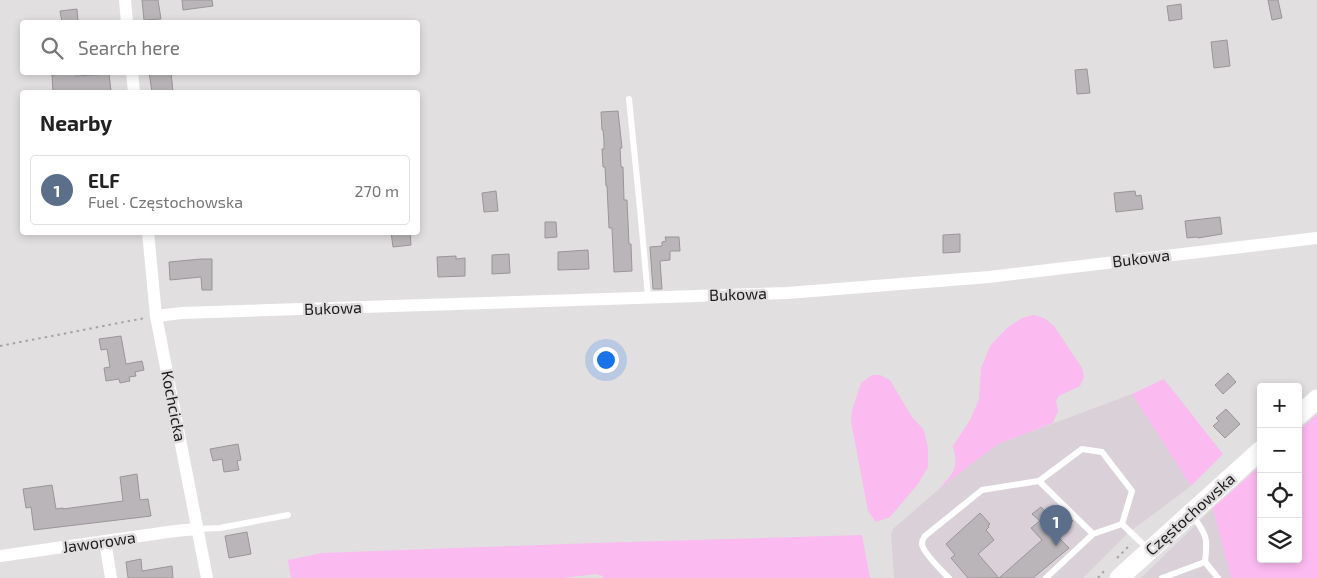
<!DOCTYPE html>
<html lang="en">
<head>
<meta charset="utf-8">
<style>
	body { margin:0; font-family:"Exo 2",sans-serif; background:#f2f2f2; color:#222 }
	.controls { position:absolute; right:15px; bottom:15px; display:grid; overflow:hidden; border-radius:5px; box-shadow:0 2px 8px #0003 }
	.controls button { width:45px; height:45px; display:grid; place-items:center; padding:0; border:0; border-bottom:1px solid #e0e0e0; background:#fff; color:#222; font:25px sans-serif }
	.you { position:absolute; left:605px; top:359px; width:18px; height:18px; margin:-12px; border:4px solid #fff; border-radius:50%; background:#1a73e8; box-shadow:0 0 0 8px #1a73e833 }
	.badge { display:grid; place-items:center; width:32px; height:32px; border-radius:50%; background:#0f766e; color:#fff; font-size:16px; font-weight:700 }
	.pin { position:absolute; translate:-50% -41px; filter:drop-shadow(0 1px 2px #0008) }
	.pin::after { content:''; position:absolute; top:26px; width:18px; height:15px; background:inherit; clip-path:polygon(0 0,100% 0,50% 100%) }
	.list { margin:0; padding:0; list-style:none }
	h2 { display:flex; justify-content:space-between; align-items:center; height:65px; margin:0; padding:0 20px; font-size:21px }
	h2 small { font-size:16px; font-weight:400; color:#767676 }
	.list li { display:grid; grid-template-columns:32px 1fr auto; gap:15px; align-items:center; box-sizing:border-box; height:70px; margin:0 10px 10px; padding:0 10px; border:1px solid #e0e0e0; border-radius:5px }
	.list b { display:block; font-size:19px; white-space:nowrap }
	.list p { margin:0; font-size:16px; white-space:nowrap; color:#767676 }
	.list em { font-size:16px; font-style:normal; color:#767676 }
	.icon { flex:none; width:28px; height:28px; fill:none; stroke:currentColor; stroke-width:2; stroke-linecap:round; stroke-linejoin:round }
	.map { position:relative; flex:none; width:1317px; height:578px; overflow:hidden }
	.search { position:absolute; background:#fff; box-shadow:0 2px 8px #0003; left:20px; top:20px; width:400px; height:55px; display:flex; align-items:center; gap:12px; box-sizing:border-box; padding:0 18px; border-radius:5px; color:#767676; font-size:19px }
	.panel { position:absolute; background:#fff; box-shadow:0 2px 8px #0003; left:20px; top:90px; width:400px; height:145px; border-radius:5px }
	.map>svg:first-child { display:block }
	.built { fill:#dad0d8 }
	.green { fill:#fbbaf0 }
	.building { fill:#b9b5b8; stroke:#999598 }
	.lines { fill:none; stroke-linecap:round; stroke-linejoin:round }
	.path { stroke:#a5a3a4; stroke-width:2; stroke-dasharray:2.5 4; stroke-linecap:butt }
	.service { stroke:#fff; stroke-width:6 }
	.minor { stroke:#fff; stroke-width:12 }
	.secondary { stroke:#fff; stroke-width:19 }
	.labels { text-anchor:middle; stroke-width:5; stroke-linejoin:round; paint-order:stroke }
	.street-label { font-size:16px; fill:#1d1c1d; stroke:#e2dfe1 }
</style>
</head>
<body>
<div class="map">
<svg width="1317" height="578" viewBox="0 0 1317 578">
	<rect width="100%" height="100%" fill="#e2dfe1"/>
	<!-- built -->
	<g class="built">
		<polygon points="1132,394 1191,486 1127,534 1083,578 894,578 891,534 893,529 939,489 998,444"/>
		<polygon points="1213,508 1231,578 1141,578"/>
	</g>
	<!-- green -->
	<g class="green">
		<path d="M1034 315 1044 318 1054 326 1082 368 1084 377 1080 386 1059 396 1056 401 1058 411 1053 423 998 444 939 489C954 472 959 469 953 446L970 420 979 399 981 368 990 346 1007 328 1022 318Z"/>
		<polygon points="872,375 880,375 890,380 912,417 924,430 928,448 928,467 918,484 890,517 876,522 868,511 851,421 852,411 861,383"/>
		<polygon points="1164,379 1223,454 1191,486 1132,394"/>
		<polygon points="1317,414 1317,578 1231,578 1213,508 1261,465 1261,559 1298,559 1298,431"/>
		<polygon points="862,535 870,578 603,578 603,576 596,574 563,578 291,578 288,560 322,553 593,543"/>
	</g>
	<!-- building -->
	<g class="building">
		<polygon points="142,0 158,0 161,19 144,20"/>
		<polygon points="182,0 212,0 213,6 183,10"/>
		<polygon points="1268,0 1278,0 1282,18 1272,20"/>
		<polygon points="1181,4 1182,19 1169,21 1167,6"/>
		<polygon points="77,9 78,22 62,22 60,11"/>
		<polygon points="1227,40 1230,66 1214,68 1211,42"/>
		<polygon points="1087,69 1090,93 1077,94 1075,70"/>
		<polygon points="66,72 76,72 76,76 109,74 111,91 93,92 53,92 52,75 66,74"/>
		<polygon points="149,72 171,72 173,92 152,92"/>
		<polygon points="618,111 622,148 620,148 621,167 623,167 624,200 627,200 629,244 631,244 632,271 614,272 612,228 609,228 607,186 606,186 605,167 603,167 602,149 604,149 604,140 603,130 602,130 601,112"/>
		<polygon points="496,191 498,211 484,212 482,193"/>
		<polygon points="1135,191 1136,196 1141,195 1143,209 1116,212 1114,193"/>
		<polygon points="1220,217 1222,234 1198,238 1197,237 1187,238 1185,221"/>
		<polygon points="545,222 556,222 557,237 545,238"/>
		<polygon points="391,232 410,232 411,245 393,247"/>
		<polygon points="960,234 960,252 943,253 943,235"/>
		<polygon points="665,237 679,237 680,251 670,251 670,260 660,261 662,289 653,289 650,247 662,246 662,242 666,241"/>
		<polygon points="588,250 589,269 558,270 558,252"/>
		<polygon points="509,254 510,273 492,274 492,255"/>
		<polygon points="456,256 456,259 465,258 465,276 438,277 437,257"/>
		<polygon points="201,259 212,259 212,290 202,290 201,277 170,280 169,262"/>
		<polygon points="121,336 126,364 142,361 144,370 135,372 136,376 129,377 130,381 120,383 119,379 106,381 104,368 110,367 107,349 101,350 99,339"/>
		<polygon points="1228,373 1236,382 1223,394 1215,385"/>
		<polygon points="1226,409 1240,424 1225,438 1213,426 1219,421 1216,418"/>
		<polygon points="238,444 241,460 237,461 239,470 224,472 222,459 213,461 210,449"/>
		<polygon points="137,474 140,500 148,499 151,516 34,530 31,507 26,508 23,489 52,485 56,509 63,508 63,509 123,501 120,477"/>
		<polygon points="1057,506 1073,521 1057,536 1069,548 1033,578 968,578 951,558 955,555 946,544 980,513 990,524 988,525 989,527 986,530 994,540 978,554 999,578 1042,540 1031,528 1040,521 1032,514 1041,507 1048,514"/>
		<polygon points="247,532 251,554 229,558 225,536"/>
		<polygon points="141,559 142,571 172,566 173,578 128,578 126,562"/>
	</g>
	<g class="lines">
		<!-- path -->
		<g class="path">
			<polyline points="0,346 145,318"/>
			<polyline points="1117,558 1131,544"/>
			<polyline points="1098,578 1105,570"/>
		</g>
		<!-- service -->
		<g class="service">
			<polyline points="629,99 641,219 648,297"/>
			<polyline points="1039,481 1093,534"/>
			<polyline points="197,529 220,528 288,515"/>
			<polyline points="1205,562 1218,578"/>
			<path d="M949 578C942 571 923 553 922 544 922 540 923 539 925 536L982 490 1039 481 1082 449 1102 452 1132 491 1122 524 1149 550"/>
			<polyline points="1046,578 1093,534 1122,524"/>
			<path d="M1162 578 1205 562C1208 538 1207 535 1192 515"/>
		</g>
		<!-- minor -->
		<g class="minor">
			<polyline points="125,0 127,22"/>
			<polyline points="132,72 134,92"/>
			<polyline points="148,232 156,316 207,578"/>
			<polyline points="156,316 182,313 787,293 989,277 1317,238"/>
			<polyline points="105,541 111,578"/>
			<polyline points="0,556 175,531 197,529"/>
		</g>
		<!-- secondary -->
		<g class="secondary">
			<polyline points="1298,416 1317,399"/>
			<polyline points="1119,578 1261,450"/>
		</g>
	</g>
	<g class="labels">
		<!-- street labels -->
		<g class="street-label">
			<text transform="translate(1141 258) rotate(-7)" y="6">Bukowa</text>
			<text transform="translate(738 294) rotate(-2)" y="6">Bukowa</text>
			<text transform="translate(333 308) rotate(-2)" y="6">Bukowa</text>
			<text transform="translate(174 406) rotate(79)" y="6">Kochcicka</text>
			<text transform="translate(1190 514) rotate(-42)" y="6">Częstochowska</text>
			<text transform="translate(99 542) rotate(-8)" y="6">Jaworowa</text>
		</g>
	</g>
</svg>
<div class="controls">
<button>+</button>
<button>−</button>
<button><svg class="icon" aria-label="locate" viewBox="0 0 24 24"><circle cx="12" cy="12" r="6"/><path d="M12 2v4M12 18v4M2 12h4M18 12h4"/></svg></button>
<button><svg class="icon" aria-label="layers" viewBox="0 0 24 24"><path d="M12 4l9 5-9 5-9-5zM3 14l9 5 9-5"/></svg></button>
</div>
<div class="you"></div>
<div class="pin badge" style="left:1056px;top:546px;background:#5c6f8a">1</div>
<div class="search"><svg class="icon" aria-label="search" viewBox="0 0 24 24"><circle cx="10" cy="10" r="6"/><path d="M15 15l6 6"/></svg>Search here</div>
<section class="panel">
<h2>Nearby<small></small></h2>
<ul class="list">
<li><span class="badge" style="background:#5c6f8a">1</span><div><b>ELF</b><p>Fuel · Częstochowska</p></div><em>270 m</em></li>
</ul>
</section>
</div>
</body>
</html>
